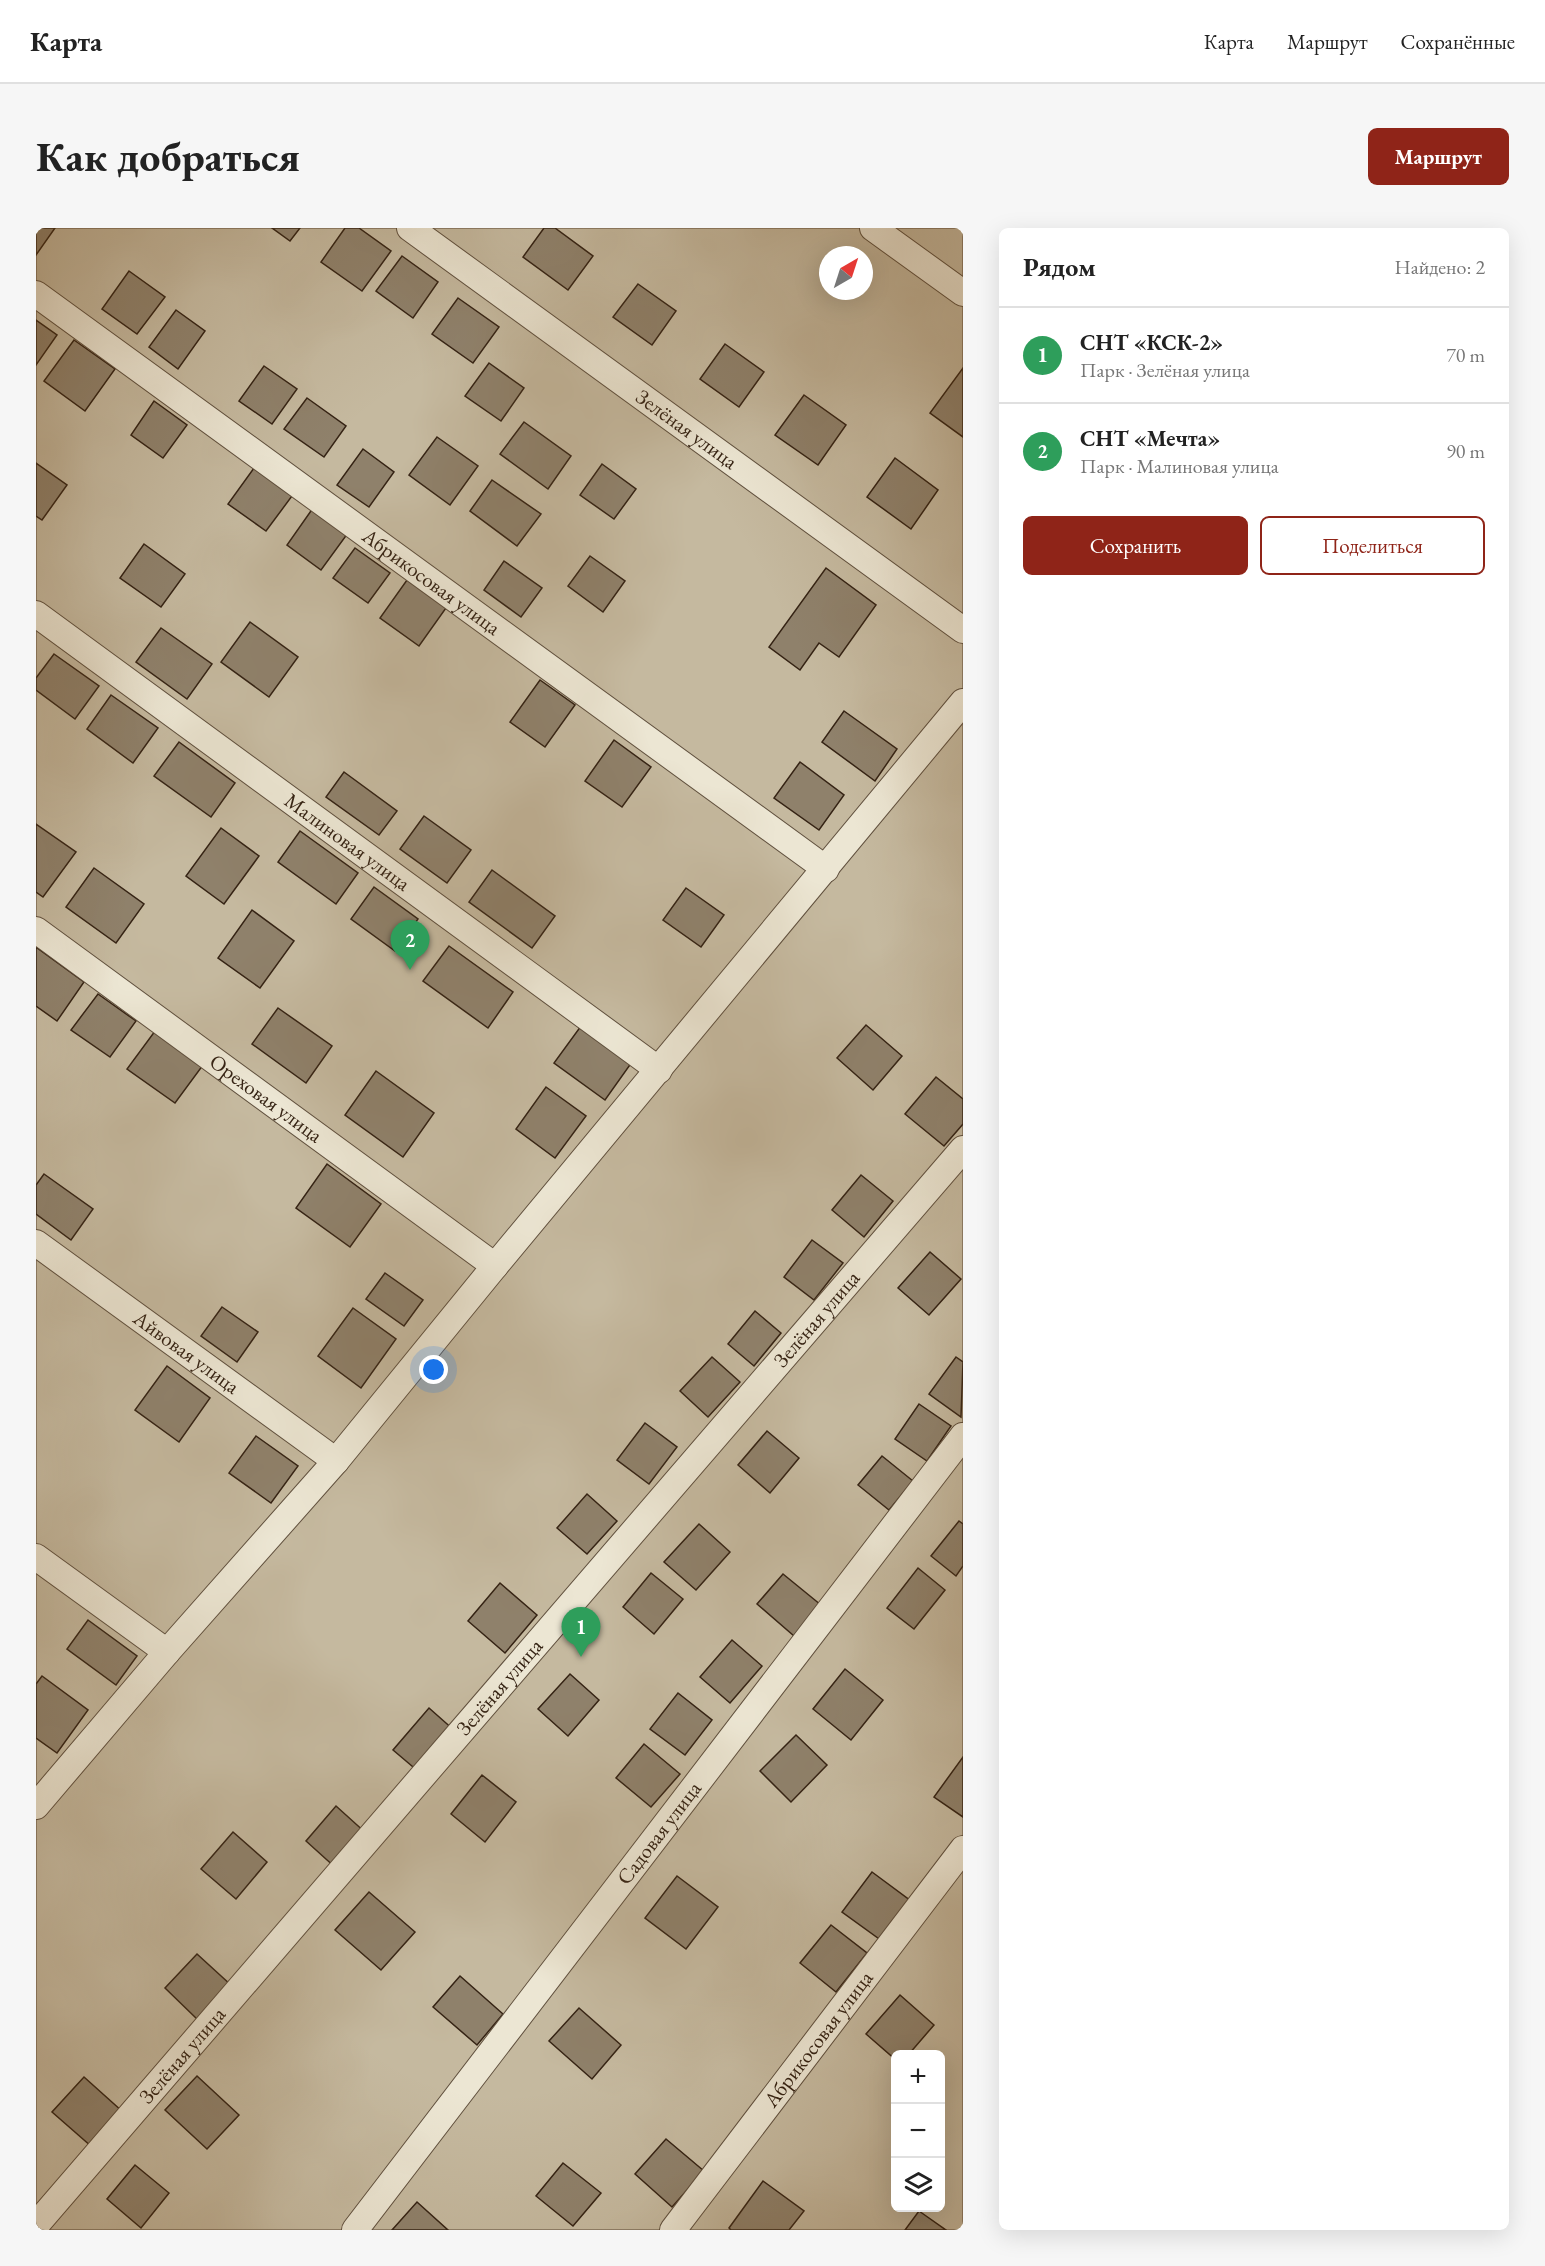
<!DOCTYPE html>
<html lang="ru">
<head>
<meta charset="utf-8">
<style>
	body { margin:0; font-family:"EB Garamond",serif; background:#f6f6f6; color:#222 }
	.controls { position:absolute; right:18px; bottom:18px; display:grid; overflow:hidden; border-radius:9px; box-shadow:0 6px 24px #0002 }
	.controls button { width:54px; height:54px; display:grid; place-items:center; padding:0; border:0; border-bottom:2px solid #e0e0e0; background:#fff; color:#222; font:30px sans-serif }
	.compass { position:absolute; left:783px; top:18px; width:54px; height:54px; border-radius:50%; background:#fff; box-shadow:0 6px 24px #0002; rotate:39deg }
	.you { position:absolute; left:398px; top:1142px; width:21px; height:21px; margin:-15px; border:4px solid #fff; border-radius:50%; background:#1a73e8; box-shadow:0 0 0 9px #1a73e833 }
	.badge { display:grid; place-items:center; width:39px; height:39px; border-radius:50%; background:#8f2418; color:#fff; font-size:20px; font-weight:700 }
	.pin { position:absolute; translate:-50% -50px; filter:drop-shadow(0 2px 3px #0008) }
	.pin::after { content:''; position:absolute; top:32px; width:21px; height:18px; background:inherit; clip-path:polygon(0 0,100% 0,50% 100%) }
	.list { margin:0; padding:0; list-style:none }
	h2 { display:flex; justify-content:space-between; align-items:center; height:78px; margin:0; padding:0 24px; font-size:26px }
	h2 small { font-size:20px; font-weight:400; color:#767676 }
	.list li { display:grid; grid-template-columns:39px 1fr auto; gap:18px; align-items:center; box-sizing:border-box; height:96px; padding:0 24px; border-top:2px solid #e0e0e0 }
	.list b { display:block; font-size:22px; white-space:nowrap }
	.list p { margin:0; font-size:20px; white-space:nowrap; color:#767676 }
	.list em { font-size:20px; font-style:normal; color:#767676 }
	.actions { display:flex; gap:12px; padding:18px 24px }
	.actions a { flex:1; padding:14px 0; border:2px solid #8f2418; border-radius:9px; text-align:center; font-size:21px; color:#8f2418 }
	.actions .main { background:#8f2418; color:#fff }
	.icon { flex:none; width:33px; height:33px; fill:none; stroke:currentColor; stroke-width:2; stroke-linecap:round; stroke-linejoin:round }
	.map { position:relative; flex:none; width:927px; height:2002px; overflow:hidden; border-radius:9px }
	header { display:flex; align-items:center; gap:36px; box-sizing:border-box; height:84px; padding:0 30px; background:#fff; border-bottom:2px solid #e0e0e0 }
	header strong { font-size:28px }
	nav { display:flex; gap:33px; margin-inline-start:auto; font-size:21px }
	.intro { display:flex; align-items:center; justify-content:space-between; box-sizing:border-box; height:144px; padding:0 36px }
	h1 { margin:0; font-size:42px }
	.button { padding:15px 27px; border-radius:9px; background:#8f2418; color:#fff; font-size:21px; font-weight:700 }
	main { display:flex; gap:36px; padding:0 36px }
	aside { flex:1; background:#fff; border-radius:9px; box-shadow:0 6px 24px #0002 }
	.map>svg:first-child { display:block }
	.green { fill:#c5b99f; stroke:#7d6e5a; stroke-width:1.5; fill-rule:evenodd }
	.building { fill:#8f816b; stroke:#352314; stroke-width:1.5 }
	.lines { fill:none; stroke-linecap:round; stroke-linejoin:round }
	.street-casing { stroke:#60503e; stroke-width:28 }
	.street { stroke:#ece6d3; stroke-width:26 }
	.labels { text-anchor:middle; stroke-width:6; stroke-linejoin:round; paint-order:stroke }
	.street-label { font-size:21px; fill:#352314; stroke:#ece6d3 }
</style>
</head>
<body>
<header>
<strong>Карта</strong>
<nav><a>Карта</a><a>Маршрут</a><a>Сохранённые</a></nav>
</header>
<div class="intro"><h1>Как добраться</h1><a class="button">Маршрут</a></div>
<main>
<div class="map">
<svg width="927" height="2002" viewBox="0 0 927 2002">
	<rect width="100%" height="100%" fill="#e2d8bb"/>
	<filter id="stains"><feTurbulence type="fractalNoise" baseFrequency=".00333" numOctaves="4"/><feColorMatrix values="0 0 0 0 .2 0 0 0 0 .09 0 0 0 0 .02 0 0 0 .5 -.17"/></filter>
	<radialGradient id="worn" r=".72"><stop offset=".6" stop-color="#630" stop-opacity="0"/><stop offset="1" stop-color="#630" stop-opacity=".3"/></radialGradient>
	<!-- green -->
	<path class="green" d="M0 0H927V2002H0ZM792 27H828V63H792ZM860 1826H904V1980H860Z"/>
	<!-- building -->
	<g class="building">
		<polygon points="0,0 19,0 0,27"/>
		<polygon points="236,0 264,0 254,13"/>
		<polygon points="309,0 323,0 355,23 326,63 285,34"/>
		<polygon points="508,0 519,0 557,28 532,62 487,29"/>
		<polygon points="366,28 402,54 377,90 340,63"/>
		<polygon points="93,43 129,69 101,106 66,81"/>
		<polygon points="602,56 640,83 616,117 577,89"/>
		<polygon points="422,70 463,99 437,135 396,106"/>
		<polygon points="140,82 169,103 142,141 113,119"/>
		<polygon points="0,92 21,107 0,137"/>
		<polygon points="38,112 79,141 49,183 8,153"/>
		<polygon points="689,116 728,144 703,179 664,151"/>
		<polygon points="453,135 488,160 465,193 429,168"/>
		<polygon points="228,138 261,161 236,196 203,173"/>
		<polygon points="927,140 927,209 894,185"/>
		<polygon points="768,167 810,197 782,237 739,207"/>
		<polygon points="271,170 310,198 288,229 248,201"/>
		<polygon points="118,173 151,197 127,230 95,207"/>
		<polygon points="488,194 535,228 512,261 464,226"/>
		<polygon points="401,209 442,238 414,277 373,247"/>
		<polygon points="327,221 358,244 333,279 301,257"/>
		<polygon points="859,230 902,262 875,301 831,269"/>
		<polygon points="0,235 31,257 6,292 0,288"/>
		<polygon points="566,236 600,261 578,291 544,267"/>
		<polygon points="218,240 256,268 230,303 192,276"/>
		<polygon points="456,252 505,286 481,318 434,283"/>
		<polygon points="277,280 312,305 285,342 251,317"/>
		<polygon points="108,316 149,346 125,379 84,350"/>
		<polygon points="319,320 354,345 332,375 297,350"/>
		<polygon points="554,328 589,353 567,384 532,358"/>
		<polygon points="468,333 506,360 485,389 448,362"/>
		<polygon points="790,340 840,377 803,429 783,415 764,442 733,419"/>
		<polygon points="371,352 410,380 383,418 344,390"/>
		<polygon points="214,394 262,429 233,469 185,434"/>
		<polygon points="125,400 176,436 151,471 100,434"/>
		<polygon points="18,426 63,458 39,491 0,462 0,450"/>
		<polygon points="504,452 539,477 509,519 474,494"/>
		<polygon points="75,467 122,500 97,535 51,501"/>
		<polygon points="808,483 861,521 839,553 786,514"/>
		<polygon points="578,512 615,539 586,579 549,553"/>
		<polygon points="143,514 199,555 175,589 118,548"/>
		<polygon points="764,534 808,567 783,602 738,570"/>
		<polygon points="308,544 361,583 343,607 290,569"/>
		<polygon points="388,588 435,622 411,655 364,621"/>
		<polygon points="0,596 40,624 7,669 0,664"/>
		<polygon points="185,600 223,628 188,676 150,648"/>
		<polygon points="264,603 322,645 300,676 242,634"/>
		<polygon points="58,640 108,676 80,715 30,679"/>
		<polygon points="456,642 519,688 496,720 433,674"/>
		<polygon points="338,659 382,691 359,723 315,691"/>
		<polygon points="650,660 688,687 665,719 627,692"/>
		<polygon points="216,682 258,713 224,760 182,730"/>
		<polygon points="413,718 477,764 452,800 387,753"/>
		<polygon points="0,719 48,754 21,793 0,778"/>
		<polygon points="62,766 100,793 74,829 35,802"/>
		<polygon points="242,780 296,818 270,855 216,816"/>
		<polygon points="830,797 866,828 837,862 801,830"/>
		<polygon points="545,798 596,834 569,872 518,835"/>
		<polygon points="122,799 170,833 139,875 91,841"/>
		<polygon points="340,843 398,885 367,929 309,887"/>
		<polygon points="900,849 927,871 927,896 908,918 869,886"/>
		<polygon points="510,859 550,888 519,930 480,901"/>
		<polygon points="291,936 345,976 314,1019 260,980"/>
		<polygon points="8,946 57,981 35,1012 0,986 0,957"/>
		<polygon points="825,947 857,973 828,1009 796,982"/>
		<polygon points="776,1012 807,1035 778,1072 748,1049"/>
		<polygon points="894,1024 925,1051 893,1087 862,1060"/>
		<polygon points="349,1045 387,1072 368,1098 330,1071"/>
		<polygon points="186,1079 222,1104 201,1134 165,1108"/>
		<polygon points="317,1080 360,1111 325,1160 282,1128"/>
		<polygon points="719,1083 745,1105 718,1138 692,1116"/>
		<polygon points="676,1129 704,1154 672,1189 644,1163"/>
		<polygon points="920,1129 927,1134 925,1189 893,1166"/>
		<polygon points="131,1138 174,1170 143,1214 99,1182"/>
		<polygon points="883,1176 915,1198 891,1233 859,1211"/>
		<polygon points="609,1195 641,1219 613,1256 581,1232"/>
		<polygon points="731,1203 763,1230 734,1265 702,1237"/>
		<polygon points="220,1208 262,1238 235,1275 193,1245"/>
		<polygon points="846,1228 877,1253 853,1282 822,1257"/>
		<polygon points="551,1266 581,1293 551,1326 521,1300"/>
		<polygon points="923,1293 927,1296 927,1338 920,1348 895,1328"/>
		<polygon points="663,1296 694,1324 660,1362 628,1334"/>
		<polygon points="882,1340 909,1362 878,1401 851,1380"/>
		<polygon points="615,1345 647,1371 618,1406 587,1379"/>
		<polygon points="747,1346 785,1377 758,1408 721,1376"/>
		<polygon points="464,1355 501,1387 469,1425 432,1393"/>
		<polygon points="52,1392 101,1428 80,1457 31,1421"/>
		<polygon points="696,1412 726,1438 694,1475 664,1449"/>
		<polygon points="809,1441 847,1472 815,1512 777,1481"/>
		<polygon points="534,1446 563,1472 532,1508 502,1481"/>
		<polygon points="6,1448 52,1482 21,1525 0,1510 0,1456"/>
		<polygon points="642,1465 676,1492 649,1527 614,1501"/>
		<polygon points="393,1480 419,1503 383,1544 357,1522"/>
		<polygon points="760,1507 791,1537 755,1574 724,1543"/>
		<polygon points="608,1516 644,1546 615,1579 580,1550"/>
		<polygon points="927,1529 927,1589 898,1569"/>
		<polygon points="446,1547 480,1574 449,1614 415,1586"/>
		<polygon points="300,1578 331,1606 301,1641 270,1613"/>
		<polygon points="197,1604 231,1634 200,1671 165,1641"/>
		<polygon points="836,1644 875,1673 846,1713 806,1684"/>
		<polygon points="641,1648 682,1679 650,1721 609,1690"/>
		<polygon points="333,1664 379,1704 345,1742 299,1702"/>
		<polygon points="795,1697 831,1725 800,1764 764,1735"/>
		<polygon points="161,1726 196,1758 163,1793 129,1760"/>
		<polygon points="424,1748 467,1786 441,1817 397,1779"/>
		<polygon points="864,1767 898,1797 873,1826 860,1826 860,1832 830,1806"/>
		<polygon points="543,1780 585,1817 556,1851 513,1813"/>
		<polygon points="161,1848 203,1887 171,1921 129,1882"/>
		<polygon points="48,1849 87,1884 56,1919 16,1884"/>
		<polygon points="630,1911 668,1943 636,1979 599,1946"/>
		<polygon points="527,1935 565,1965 537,1998 500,1968"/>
		<polygon points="99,1937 133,1965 105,2000 71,1971"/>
		<polygon points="727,1953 768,1983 753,2002 695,2002 693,2000"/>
		<polygon points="381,1974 412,2002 356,2002"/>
		<polygon points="883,1983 910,2002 869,2002"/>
	</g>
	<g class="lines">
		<defs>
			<g id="street">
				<path id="s1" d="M374 0 927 402"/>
				<polyline points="837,0 927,65"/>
				<path id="s2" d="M0 66 790 641"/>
				<path id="s3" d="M0 386 623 842"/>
				<path id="s4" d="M0 702 459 1038"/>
				<path id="s5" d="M0 1015 300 1233"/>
				<polyline points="0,1329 131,1424"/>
				<polyline points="0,1578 131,1424 300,1233 459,1038 927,474"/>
				<path id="s6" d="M0 1997 927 921"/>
				<path id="s7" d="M319 2002 927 1208"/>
				<path id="s8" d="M637 2002 927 1621"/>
			</g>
		</defs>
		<!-- street casing -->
		<use href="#street" class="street-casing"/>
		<!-- street -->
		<use href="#street" class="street"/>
	</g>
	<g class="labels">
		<!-- street labels -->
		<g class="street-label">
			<text dy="7" stroke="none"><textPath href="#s1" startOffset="342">Зелёная улица</textPath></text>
			<text dy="7" stroke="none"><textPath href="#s2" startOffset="489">Абрикосовая улица</textPath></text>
			<text dy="7" stroke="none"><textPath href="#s3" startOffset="386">Малиновая улица</textPath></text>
			<text dy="7" stroke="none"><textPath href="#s4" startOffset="285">Ореховая улица</textPath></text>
			<text dy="7" stroke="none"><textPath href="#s6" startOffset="1196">Зелёная улица</textPath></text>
			<text dy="7" stroke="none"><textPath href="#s5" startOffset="186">Айвовая улица</textPath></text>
			<text dy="7" stroke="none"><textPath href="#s6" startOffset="710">Зелёная улица</textPath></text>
			<text dy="7" stroke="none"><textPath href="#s7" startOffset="500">Садовая улица</textPath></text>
			<text dy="7" stroke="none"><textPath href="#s8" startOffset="240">Абрикосовая улица</textPath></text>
			<text dy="7" stroke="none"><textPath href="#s6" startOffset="224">Зелёная улица</textPath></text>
		</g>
	</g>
	<rect width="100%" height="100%" filter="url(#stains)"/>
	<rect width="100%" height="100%" fill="url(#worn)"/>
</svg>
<div class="controls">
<button>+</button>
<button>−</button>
<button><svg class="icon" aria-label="layers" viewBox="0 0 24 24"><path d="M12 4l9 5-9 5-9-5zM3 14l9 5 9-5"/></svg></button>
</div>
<svg class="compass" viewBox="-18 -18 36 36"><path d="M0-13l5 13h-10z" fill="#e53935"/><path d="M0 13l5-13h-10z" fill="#767676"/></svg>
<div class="you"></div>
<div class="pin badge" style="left:545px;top:1429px;background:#2e9e5b">1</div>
<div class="pin badge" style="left:374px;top:742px;background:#2e9e5b">2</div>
</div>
<aside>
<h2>Рядом<small>Найдено: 2</small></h2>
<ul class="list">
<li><span class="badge" style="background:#2e9e5b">1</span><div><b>СНТ «КСК-2»</b><p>Парк · Зелёная улица</p></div><em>70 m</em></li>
<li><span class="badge" style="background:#2e9e5b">2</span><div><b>СНТ «Мечта»</b><p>Парк · Малиновая улица</p></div><em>90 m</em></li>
</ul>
<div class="actions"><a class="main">Сохранить</a><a>Поделиться</a></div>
</aside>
</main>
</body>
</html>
